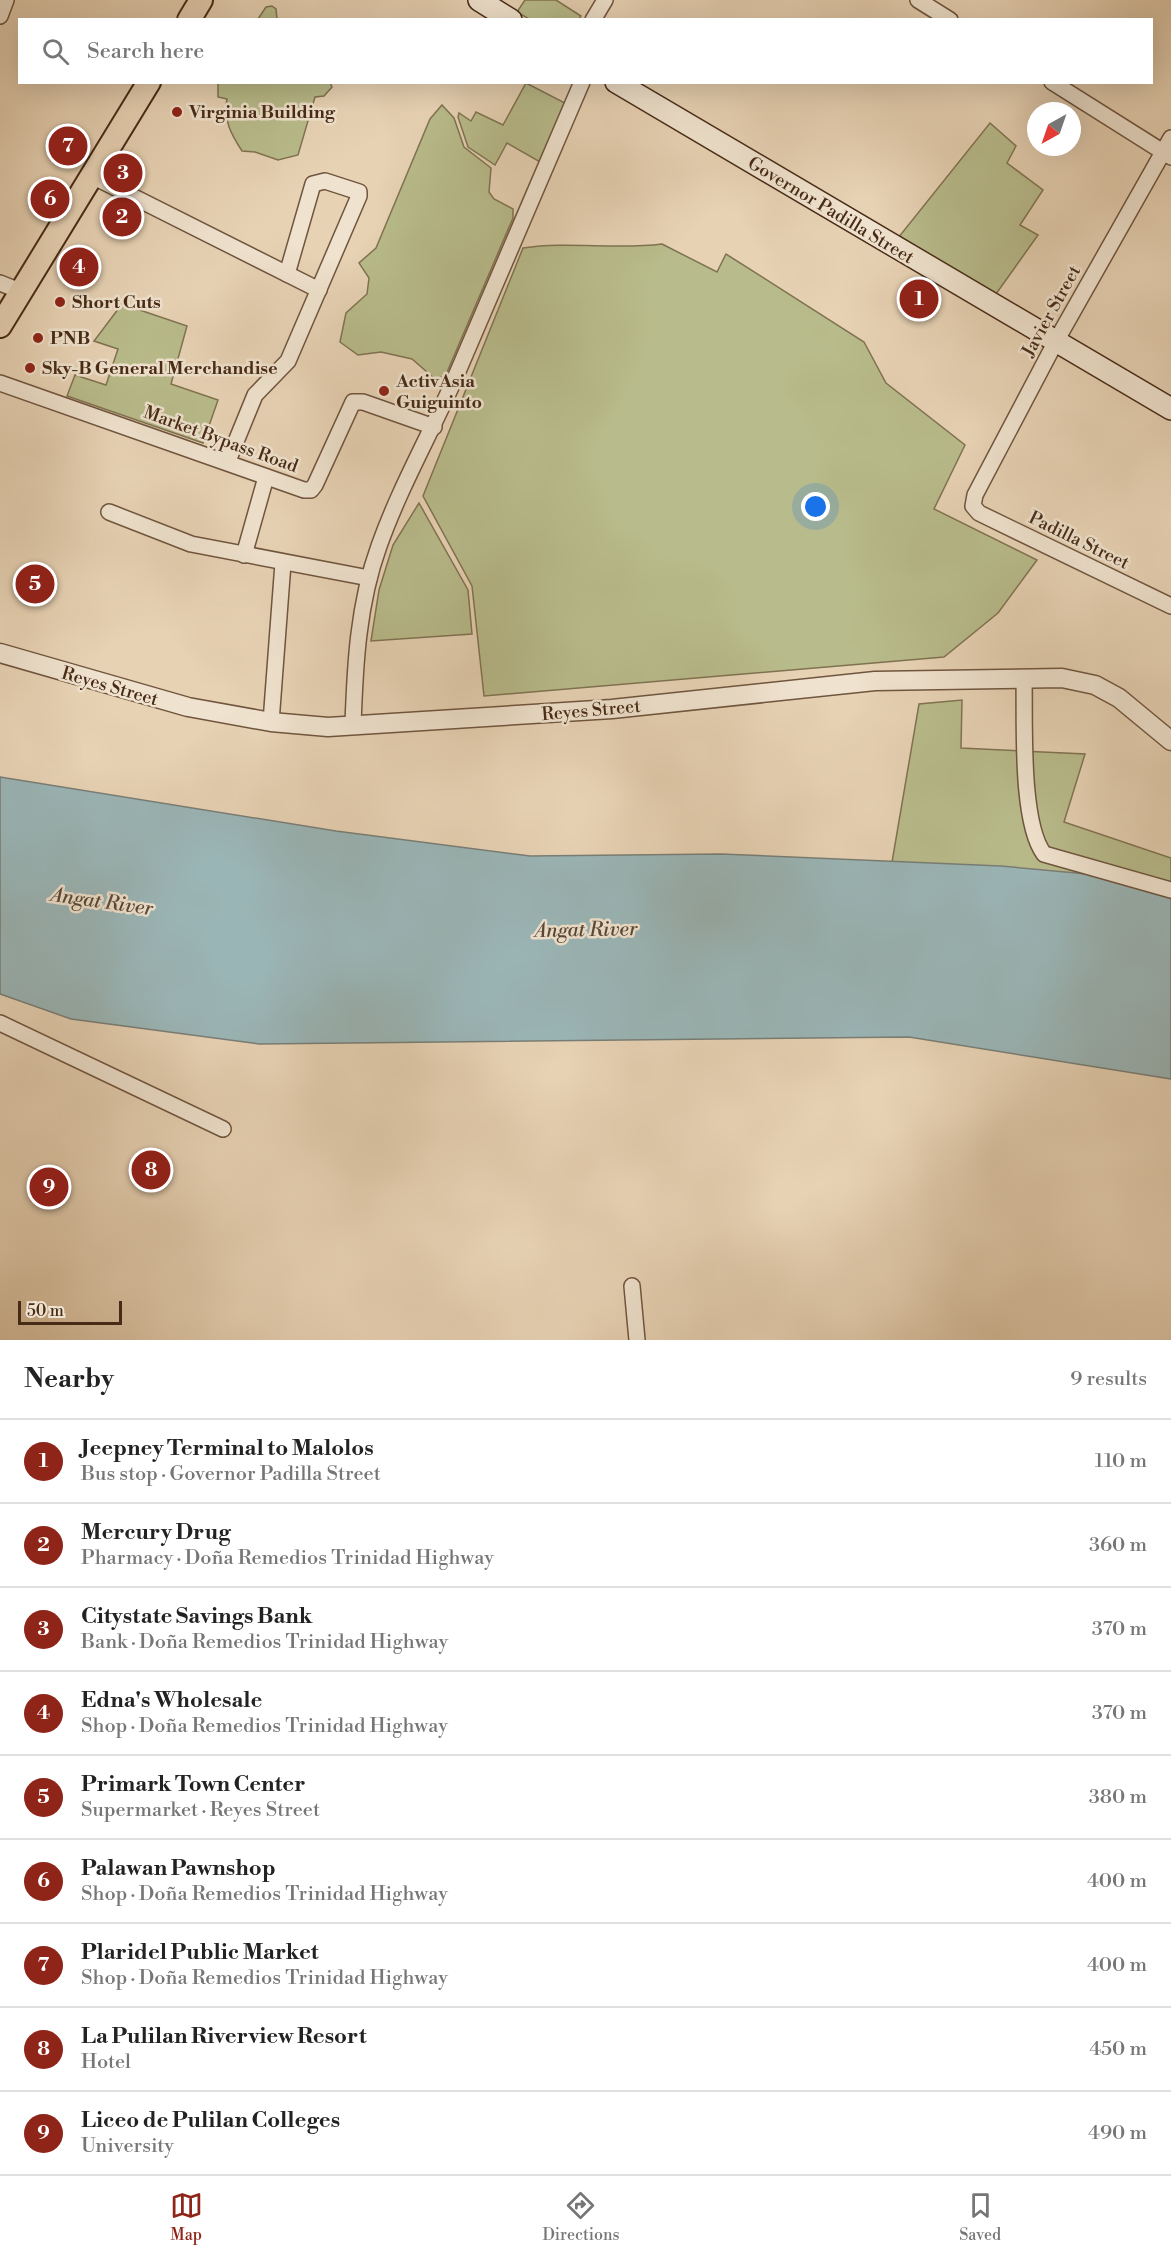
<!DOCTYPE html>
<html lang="en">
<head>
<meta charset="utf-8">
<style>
	body { margin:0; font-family:"Libre Bodoni",serif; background:#f2f2f2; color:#222 }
	.compass { position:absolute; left:1027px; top:102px; width:54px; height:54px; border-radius:50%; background:#fff; box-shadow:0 6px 24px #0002; rotate:220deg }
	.scale { position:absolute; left:18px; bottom:15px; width:104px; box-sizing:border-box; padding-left:6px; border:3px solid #482b17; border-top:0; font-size:16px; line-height:21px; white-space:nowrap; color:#482b17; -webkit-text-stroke:4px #efe2ce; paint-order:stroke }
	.you { position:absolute; left:816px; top:507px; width:21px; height:21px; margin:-15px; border:4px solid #fff; border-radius:50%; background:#1a73e8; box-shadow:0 0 0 9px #1a73e833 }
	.badge { display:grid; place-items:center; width:39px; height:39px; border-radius:50%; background:#8f2418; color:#fff; font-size:20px; font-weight:700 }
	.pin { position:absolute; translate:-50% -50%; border:3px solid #fff; box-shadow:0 2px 6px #0006 }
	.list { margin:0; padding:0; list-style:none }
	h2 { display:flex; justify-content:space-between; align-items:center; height:78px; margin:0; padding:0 24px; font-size:26px }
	h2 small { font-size:20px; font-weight:400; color:#767676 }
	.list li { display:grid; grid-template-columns:39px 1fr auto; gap:18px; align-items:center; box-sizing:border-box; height:84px; padding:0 24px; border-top:2px solid #e0e0e0 }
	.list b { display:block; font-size:22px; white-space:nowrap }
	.list p { margin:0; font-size:20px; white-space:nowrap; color:#767676 }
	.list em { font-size:20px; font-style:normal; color:#767676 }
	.icon { flex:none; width:33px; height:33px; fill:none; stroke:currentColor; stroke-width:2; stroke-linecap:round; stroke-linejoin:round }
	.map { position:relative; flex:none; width:1171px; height:1340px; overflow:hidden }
	.search { position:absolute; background:#fff; box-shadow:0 6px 24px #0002; left:18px; right:18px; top:18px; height:66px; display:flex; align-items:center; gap:15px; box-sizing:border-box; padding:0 21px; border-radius:0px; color:#767676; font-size:22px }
	.sheet { height:834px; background:#fff }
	nav { display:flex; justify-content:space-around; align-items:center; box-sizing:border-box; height:84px; border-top:2px solid #e0e0e0; background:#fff; font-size:16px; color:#767676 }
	nav a { display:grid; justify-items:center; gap:3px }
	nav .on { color:#8f2418 }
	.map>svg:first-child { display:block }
	.green { fill:#b8bb8b; stroke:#807351; stroke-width:1.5 }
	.water { fill:#9ab5b6; stroke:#797e76; stroke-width:1.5 }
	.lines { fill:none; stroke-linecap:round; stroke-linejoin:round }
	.minor-casing { stroke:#70553e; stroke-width:18 }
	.tertiary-casing { stroke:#70553e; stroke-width:21 }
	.secondary-casing { stroke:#482b17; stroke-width:24 }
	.primary-casing { stroke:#482b17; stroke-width:26 }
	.minor { stroke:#efe2ce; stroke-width:15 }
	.tertiary { stroke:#efe2ce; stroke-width:18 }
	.secondary { stroke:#efe2ce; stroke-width:21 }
	.primary { stroke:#e7d2b4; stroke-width:22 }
	.poi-dot { fill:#8f2418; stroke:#efe2ce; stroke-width:2 }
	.labels { text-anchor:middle; stroke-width:5; stroke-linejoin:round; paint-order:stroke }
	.poi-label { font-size:18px; font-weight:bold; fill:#482b17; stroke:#efe2ce; text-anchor:start }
	.street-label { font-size:18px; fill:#482b17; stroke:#efe2ce }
	.water-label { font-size:20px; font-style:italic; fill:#584737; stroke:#efe2ce }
</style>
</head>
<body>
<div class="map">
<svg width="1171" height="1340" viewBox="0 0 1171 1340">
	<rect width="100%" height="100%" fill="#e7d2b4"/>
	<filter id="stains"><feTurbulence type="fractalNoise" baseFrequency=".00333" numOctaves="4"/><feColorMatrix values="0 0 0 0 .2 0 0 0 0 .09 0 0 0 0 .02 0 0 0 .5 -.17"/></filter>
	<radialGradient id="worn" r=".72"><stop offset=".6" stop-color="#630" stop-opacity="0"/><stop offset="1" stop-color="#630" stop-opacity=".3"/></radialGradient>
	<!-- green -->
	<g class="green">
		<polygon points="525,0 556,0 581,16 579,19 529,19 517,12"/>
		<polygon points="272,6 276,9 277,19 258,19 266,7"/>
		<path d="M218 82H330L332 87 324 96 315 97 298 155 278 160 255 152 242 151C231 134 223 120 227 99L218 97Z"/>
		<polygon points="526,83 565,103 540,162 507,143 495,165 468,147 458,117 459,113 471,121 476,112 503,125"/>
		<polygon points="442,105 454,118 464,147 491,168 489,192 494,199 513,209 513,218 445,377 434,378 412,359 381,352 358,355 340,342 346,313 367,294 369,278 359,263 376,248 430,119"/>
		<polygon points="990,123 1016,146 1007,163 1043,190 1020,225 1038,235 996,294 898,238"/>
		<path d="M662 244 717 272 726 254 864 342 886 383 965 445 934 509 1037 560 998 613 944 657 484 696 472 586 423 496 523 248C569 241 616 250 662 244Z"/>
		<polygon points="122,304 187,326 171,384 218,400 203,443 67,396 75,375 106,385 118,349 94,341"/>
		<polygon points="419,503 468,590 472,634 371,641 379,590 393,545"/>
		<path d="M962 700 961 748 1085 754 1064 822 1171 858V896C1077 868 989 866 892 862L919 704Z"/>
	</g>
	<!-- water -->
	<polygon class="water" points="0,777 336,831 530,856 721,854 1001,866 1087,874 1171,896 1171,1079 909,1037 259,1044 71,1019 0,994"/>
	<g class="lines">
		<defs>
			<g id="minor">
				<polyline points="918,0 950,20"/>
				<polyline points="0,16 6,0"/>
				<polyline points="593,20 605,0"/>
				<polyline points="1052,82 1171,157"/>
				<polyline points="1171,138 1055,343 975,495 973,506 979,513 1171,606"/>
				<polyline points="90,175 319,290"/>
				<polyline points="0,283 20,291"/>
				<polyline points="0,383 304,490 311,490 315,485 353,402 363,402 434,427"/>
				<polyline points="228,461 255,395 288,361 359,196 359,192 325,181 313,184 287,274"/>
				<polyline points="109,512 191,544 369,578"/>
				<polyline points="244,555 266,477"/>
				<path d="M1024 678C1025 721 1020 822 1044 854L1171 890"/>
				<polyline points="271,722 283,563"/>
				<path d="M353 725C355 665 358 604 379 546 400 487 431 433 456 376 498 278 540 180 582 82"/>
				<polyline points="0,1023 223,1129"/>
				<polyline points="632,1286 637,1340"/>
			</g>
			<polyline id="tertiary" points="0,653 188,707 271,722 328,727 612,709 875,681 1062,678 1095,685 1119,698 1171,741"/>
			<g id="secondary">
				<polyline points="479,0 511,20"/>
				<polyline points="616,82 1171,409"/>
			</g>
			<g id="primary">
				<polyline points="189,20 201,0"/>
				<polyline points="0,326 149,82"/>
			</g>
		</defs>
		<!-- minor casing -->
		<use href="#minor" class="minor-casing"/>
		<!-- tertiary casing -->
		<use href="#tertiary" class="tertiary-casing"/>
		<!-- secondary casing -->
		<use href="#secondary" class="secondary-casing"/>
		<!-- primary casing -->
		<use href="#primary" class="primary-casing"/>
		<!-- minor -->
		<use href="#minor" class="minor"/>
		<!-- tertiary -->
		<use href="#tertiary" class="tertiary"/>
		<!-- secondary -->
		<use href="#secondary" class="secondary"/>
		<!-- primary -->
		<use href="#primary" class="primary"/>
	</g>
	<!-- markers -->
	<g class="poi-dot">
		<circle cx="177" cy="112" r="6"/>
		<circle cx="60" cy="302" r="6"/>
		<circle cx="38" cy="338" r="6"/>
		<circle cx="30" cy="368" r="6"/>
		<circle cx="384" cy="391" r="6"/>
	</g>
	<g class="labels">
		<!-- poi labels -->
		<g class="poi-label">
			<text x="189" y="118">Virginia Building</text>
			<text x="72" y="308">Short Cuts</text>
			<text x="50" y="344">PNB</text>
			<text x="42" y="374">Sky-B General Merchandise</text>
			<text x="396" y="387">ActivAsia<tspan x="396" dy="21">Guiguinto</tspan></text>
		</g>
		<!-- street labels -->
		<g class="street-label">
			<text transform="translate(831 210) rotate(31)" y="6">Governor Padilla Street</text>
			<text transform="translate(1051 311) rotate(-61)" y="6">Javier Street</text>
			<text transform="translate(221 439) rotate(20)" y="6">Market Bypass Road</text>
			<text transform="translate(1079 540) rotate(26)" y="6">Padilla Street</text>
			<text transform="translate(110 686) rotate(16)" y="6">Reyes Street</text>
			<text transform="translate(591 710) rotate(-5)" y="6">Reyes Street</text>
		</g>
		<!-- water labels -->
		<g class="water-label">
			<text transform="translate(102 901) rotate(8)" y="7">Angat River</text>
			<text transform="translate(586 929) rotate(-1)" y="7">Angat River</text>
		</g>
	</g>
	<rect width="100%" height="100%" filter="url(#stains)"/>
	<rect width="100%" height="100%" fill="url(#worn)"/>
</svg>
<svg class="compass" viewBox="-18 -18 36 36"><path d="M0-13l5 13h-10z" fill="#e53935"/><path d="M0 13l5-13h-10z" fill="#767676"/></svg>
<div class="scale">50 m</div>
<div class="you"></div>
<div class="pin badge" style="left:919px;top:299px">1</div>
<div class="pin badge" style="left:122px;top:217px">2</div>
<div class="pin badge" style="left:123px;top:173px">3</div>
<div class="pin badge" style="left:79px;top:267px">4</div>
<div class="pin badge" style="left:35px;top:584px">5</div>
<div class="pin badge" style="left:50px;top:199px">6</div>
<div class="pin badge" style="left:68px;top:146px">7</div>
<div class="pin badge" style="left:151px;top:1170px">8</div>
<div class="pin badge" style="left:49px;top:1187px">9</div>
<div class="search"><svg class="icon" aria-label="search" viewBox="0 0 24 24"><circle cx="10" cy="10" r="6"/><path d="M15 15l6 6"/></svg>Search here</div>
</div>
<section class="sheet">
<h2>Nearby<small>9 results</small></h2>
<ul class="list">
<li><span class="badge">1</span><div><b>Jeepney Terminal to Malolos</b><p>Bus stop · Governor Padilla Street</p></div><em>110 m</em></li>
<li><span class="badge">2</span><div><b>Mercury Drug</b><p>Pharmacy · Doña Remedios Trinidad Highway</p></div><em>360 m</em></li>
<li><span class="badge">3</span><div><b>Citystate Savings Bank</b><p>Bank · Doña Remedios Trinidad Highway</p></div><em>370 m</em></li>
<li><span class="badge">4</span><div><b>Edna's Wholesale</b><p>Shop · Doña Remedios Trinidad Highway</p></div><em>370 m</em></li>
<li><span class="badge">5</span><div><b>Primark Town Center</b><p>Supermarket · Reyes Street</p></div><em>380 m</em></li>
<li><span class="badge">6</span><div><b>Palawan Pawnshop</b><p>Shop · Doña Remedios Trinidad Highway</p></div><em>400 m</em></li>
<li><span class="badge">7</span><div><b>Plaridel Public Market</b><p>Shop · Doña Remedios Trinidad Highway</p></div><em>400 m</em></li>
<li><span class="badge">8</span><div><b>La Pulilan Riverview Resort</b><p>Hotel</p></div><em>450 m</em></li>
<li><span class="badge">9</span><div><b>Liceo de Pulilan Colleges</b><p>University</p></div><em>490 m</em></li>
</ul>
</section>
<nav>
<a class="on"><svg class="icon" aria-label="map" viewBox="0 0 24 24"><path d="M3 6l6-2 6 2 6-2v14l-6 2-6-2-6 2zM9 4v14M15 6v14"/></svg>Map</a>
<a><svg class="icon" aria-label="directions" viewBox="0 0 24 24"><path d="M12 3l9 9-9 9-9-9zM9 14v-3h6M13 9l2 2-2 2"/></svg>Directions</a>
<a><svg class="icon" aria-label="saved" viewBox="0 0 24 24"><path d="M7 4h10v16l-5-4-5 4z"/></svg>Saved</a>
</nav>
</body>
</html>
